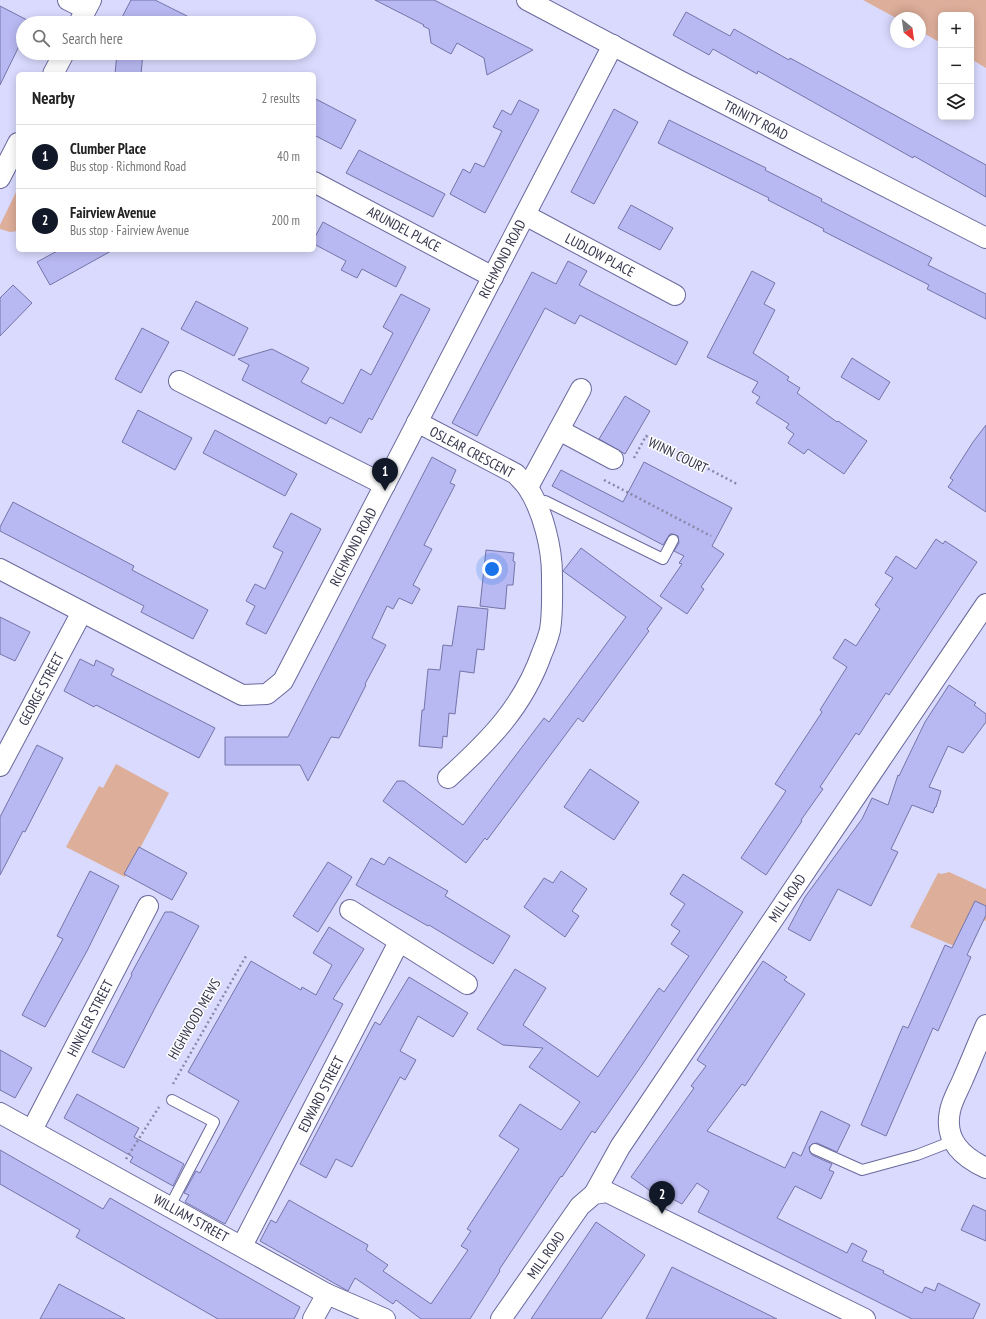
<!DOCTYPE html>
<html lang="en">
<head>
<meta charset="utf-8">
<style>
	body { margin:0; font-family:"PT Sans Narrow",sans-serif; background:#f2f2f2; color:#222 }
	.controls { position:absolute; right:12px; top:12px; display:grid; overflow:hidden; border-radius:6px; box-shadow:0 2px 10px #0003 }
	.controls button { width:36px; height:36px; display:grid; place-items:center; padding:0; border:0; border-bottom:1px solid #e0e0e0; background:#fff; color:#222; font:20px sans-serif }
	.compass { position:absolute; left:890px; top:12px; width:36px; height:36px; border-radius:50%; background:#fff; box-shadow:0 2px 10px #0003; rotate:151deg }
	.you { position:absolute; left:492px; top:569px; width:14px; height:14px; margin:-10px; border:3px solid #fff; border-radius:50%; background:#1a73e8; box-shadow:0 0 0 6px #1a73e833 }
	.badge { display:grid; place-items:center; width:26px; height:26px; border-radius:50%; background:#111827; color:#fff; font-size:13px; font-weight:700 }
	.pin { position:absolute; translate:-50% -33px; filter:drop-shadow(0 1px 2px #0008) }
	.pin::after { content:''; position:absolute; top:21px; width:14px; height:12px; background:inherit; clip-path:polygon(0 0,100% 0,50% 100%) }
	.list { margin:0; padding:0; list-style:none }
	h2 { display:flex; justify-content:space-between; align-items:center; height:52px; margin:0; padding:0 16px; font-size:17px }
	h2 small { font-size:13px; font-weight:400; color:#767676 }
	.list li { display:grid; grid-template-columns:26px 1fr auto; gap:12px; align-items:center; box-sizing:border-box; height:64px; padding:0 16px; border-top:1px solid #e0e0e0 }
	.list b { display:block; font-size:15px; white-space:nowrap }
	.list p { margin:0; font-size:13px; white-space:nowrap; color:#767676 }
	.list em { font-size:13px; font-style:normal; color:#767676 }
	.icon { flex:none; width:22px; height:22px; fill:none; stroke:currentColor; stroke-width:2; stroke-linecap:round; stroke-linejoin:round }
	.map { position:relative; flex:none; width:986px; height:1319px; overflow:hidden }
	.search { position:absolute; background:#fff; box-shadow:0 2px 10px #0003; left:16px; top:16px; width:300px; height:44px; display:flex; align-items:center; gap:10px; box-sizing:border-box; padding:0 14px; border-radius:22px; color:#767676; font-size:15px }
	.panel { position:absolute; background:#fff; box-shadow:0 2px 10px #0003; left:16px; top:72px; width:300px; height:180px; border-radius:6px }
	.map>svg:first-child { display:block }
	.green { fill:#ddae9a }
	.building { fill:#b8b8f2; stroke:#7575a9 }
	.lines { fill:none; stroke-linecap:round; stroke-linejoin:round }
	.lane-casing { stroke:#6a699d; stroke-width:12 }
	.street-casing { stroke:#6a699d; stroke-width:22 }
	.path { stroke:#8889a6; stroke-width:2.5; stroke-dasharray:2 3; stroke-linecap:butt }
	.lane { stroke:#fff; stroke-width:10 }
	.street { stroke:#fff; stroke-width:20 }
	.labels { text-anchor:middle; stroke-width:3; stroke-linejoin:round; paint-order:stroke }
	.street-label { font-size:14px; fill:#34344b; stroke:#fefefe }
</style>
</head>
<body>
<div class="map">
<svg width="986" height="1319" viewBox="0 0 986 1319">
	<rect width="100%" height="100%" fill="#d9dafd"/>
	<!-- green -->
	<g class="green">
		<polygon points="863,0 986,0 986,68 971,59 971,15 941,15 941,43 920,31 920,18 896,18"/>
		<polygon points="18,188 18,231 10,232 0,229 0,225"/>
		<polygon points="116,764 169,793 125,877 66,847 99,786 103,788"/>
		<polygon points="949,872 986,889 986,921 969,913 954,946 910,927 938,873 942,874"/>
	</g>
	<!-- building -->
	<g class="building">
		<polygon points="131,0 155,0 201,23 124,23 120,21"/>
		<polygon points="375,0 434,0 533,50 487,75 484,58 457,43 451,54 431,43 429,29 423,26 424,25"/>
		<polygon points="0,6 31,22 31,23 23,23 23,38 0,85"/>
		<polygon points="686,12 730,36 734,29 789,60 790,58 986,165 986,197 914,156 913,158 758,71 757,74 713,49 709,55 673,35"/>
		<polygon points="117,53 143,53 141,74 115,74"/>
		<polygon points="314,98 356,120 341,149 314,135"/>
		<polygon points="519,100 539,110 485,213 450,194 463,169 470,173 475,163 484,167 502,131 493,127 502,110 511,115"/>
		<polygon points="614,109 638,122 594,204 571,192"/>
		<polygon points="669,120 766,168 765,170 822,199 821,201 932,258 928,265 986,294 986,319 927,289 929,285 823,231 824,229 768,200 769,198 658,143"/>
		<polygon points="359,150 445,194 433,217 346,173"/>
		<polygon points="631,205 673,228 660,250 618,228"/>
		<polygon points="323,222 406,267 396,287 362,269 357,278 341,270 346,261 314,244 314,239"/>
		<polygon points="59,250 113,250 50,285 37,262"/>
		<polygon points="568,261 587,271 579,285 688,342 676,365 580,315 575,324 545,308 477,436 452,423 532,272 556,284"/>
		<polygon points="752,271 775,283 764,304 775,310 753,353 789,377 787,380 800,388 797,393 837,422 838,421 867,441 844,474 808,449 804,454 788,443 794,434 786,428 789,424 756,403 760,397 752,392 758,382 707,357"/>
		<polygon points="13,285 32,303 0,336 0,298"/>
		<polygon points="401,294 430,309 372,420 369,418 361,433 330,417 326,424 242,380 249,365 238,359 272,349 309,368 301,382 343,404 361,369 371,375 393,333 383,327"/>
		<polygon points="196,301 248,328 234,356 181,329"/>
		<polygon points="142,328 169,342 141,393 115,379"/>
		<polygon points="852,358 890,382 879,400 841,377"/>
		<polygon points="625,396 650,411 625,454 599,439"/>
		<polygon points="138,410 192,438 175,470 122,442"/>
		<polygon points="986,425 986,512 948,487 953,480 950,478 973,442"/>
		<polygon points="215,430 297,474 285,496 203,453"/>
		<polygon points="432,457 456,470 450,483 455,485 424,545 432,549 413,585 420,589 412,604 399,598 393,609 387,606 372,638 386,645 365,684 366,685 339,738 331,737 308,781 300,765 225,765 225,737 288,737"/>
		<polygon points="644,462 732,508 712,546 724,554 701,587 704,589 687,614 660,596 682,564 679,563 684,556 674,551 679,543 678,536 673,534 670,534 663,545 552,486 561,470 623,502"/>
		<polygon points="13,502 134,566 132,570 208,610 193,639 141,612 144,606 0,531 0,527"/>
		<polygon points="291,513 321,529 266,634 246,624 255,606 246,601 255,584 265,589 274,571 283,552 273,547"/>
		<polygon points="936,539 943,544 945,541 977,562 889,695 886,693 859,735 856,733 820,787 823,789 801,820 802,821 766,875 741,858 786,791 775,784 822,712 820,710 847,667 833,658 845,639 856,646 880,609 875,605 893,578 885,573 896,556 916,569"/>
		<polygon points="581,548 662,608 647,629 649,631 583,722 578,718 487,840 485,838 466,863 383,801 397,781 404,781 463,825 544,718 549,722 626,617 563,571"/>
		<polygon points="486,550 514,553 513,561 515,562 513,585 507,585 505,609 480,606"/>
		<polygon points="458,606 488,609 484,650 477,649 474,673 460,671 455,714 449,713 447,737 443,736 442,748 419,746 422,710 424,710 428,669 440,670 443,645 452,646"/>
		<polygon points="0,617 30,632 15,661 0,654"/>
		<polygon points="80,659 94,666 96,660 114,669 111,675 215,728 199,758 96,705 94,707 64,691"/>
		<polygon points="949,685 976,703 974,705 986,714 986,722 963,753 948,746 929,787 941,791 936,807 935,807 933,813 912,805 891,849 898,852 871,906 838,889 810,941 788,929 805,897 862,819 872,798 888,805 898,775 899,776 925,722"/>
		<polygon points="37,745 63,758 25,832 23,831 0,875 0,817"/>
		<polygon points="590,769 639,802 614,840 564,807"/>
		<polygon points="139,847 187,873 172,900 124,874"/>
		<polygon points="389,857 446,890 448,891 445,896 510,936 493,964 429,925 428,926 356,885 371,858 384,865"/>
		<polygon points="328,862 352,877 318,932 293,916"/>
		<polygon points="90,871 119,886 87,951 45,1027 22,1015 63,939 57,936"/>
		<polygon points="561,871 587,889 572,911 579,916 565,937 524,907 544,878 553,883"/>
		<polygon points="683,874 743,912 644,1062 595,1133 592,1131 562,1177 561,1176 499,1270 500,1271 470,1319 421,1319 396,1300 393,1304 355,1278 348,1291 260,1241 271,1220 276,1223 289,1200 368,1245 366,1250 388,1265 383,1271 431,1304 468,1250 461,1246 471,1231 467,1229 519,1149 499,1136 520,1104 561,1130 580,1102 529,1067 543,1048 503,1045 477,1029 515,969 546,988 523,1025 598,1077 659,988 664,992 689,956 671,944 680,931 671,925 685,904 670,894"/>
		<polygon points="975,901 986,906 986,915 967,955 971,957 938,1031 933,1028 886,1136 861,1125 903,1026 908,1028 945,945 952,948"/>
		<polygon points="165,912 172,912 199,926 156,1006 124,1068 92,1052 132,975 131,974"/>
		<polygon points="329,927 364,949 333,999 343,1004 225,1224 185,1202 189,1195 184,1193 196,1171 200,1173 239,1101 188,1072 251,961 301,990 302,987 316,995 332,965 313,953"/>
		<polygon points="763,961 787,977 784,980 805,994 745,1086 742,1084 707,1131 785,1168 793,1152 801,1156 821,1111 850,1125 837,1152 817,1143 812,1144 809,1147 810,1152 812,1155 832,1164 829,1170 834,1172 821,1199 795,1186 777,1218 847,1253 852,1243 867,1251 862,1261 884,1271 883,1273 922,1293 925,1287 935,1291 938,1283 980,1304 973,1319 912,1319 698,1212 709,1191 697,1183 682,1204 663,1194 660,1198 631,1177 694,1088 691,1086 706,1066 697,1060"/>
		<polygon points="409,977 468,1013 453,1037 418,1016 400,1051 416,1060 405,1080 400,1077 352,1167 336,1159 326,1178 300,1164 375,1022 380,1025"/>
		<polygon points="0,1050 32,1068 15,1098 0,1090"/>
		<polygon points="77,1094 139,1128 134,1137 184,1164 173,1186 130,1162 133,1157 64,1118"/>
		<polygon points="0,1150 103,1209 110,1198 300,1307 294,1319 218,1319 76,1237 80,1230 0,1184"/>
		<polygon points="973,1205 986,1211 986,1241 961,1230"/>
		<polygon points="596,1222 645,1255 601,1319 531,1319"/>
		<polygon points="672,1267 696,1279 777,1319 646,1319"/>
		<polygon points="59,1284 125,1319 40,1319"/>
	</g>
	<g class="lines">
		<defs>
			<g id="lane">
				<polyline points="536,504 545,501 663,559 673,540"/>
				<polyline points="815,1149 862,1170 917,1155 953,1141"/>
				<polyline points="170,1206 214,1122 172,1100"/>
			</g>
			<g id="street">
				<polyline points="68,0 86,9"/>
				<polyline points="527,0 682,82 986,238"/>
				<polyline points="79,23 91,0"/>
				<polyline points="53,74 64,53"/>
				<polyline points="0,178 18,143"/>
				<polyline points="314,182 493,277"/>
				<polyline points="525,215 675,295"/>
				<polyline points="179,381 385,485"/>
				<path d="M417 422 516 474C520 479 525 483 528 488 543 511 552 548 552 575 552 594 553 612 550 630 548 638 545 646 542 653 523 707 489 741 448 778"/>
				<polyline points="559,430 613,459"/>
				<polyline points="528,487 581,389"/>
				<polyline points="0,569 242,695 267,694 283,681 613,45"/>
				<polyline points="0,766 82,612"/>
				<polyline points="350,910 467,984"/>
				<path d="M986 1025C978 1043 971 1061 963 1079 959 1089 952 1100 950 1111 944 1140 962 1157 986 1168"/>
				<polyline points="0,1113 327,1294 385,1319"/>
				<polyline points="32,1130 148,906"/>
				<polyline points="594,1194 620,1147 881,759 986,604"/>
				<polyline points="242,1246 399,942"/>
				<polyline points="313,1319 327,1294"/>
				<polyline points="501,1319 580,1206 594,1194 607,1192 865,1319"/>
			</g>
		</defs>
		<!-- lane casing -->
		<use href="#lane" class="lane-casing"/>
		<!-- street casing -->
		<use href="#street" class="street-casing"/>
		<!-- path -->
		<g class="path">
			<polyline points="634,458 646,436 737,484"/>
			<polyline points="604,480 711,536"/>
			<polyline points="173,1084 246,956"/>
			<polyline points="126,1159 159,1107"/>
		</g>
		<!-- lane -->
		<use href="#lane" class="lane"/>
		<!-- street -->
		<use href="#street" class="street"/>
	</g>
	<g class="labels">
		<!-- street labels -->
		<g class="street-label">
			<text transform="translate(756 120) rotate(27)" y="5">TRINITY ROAD</text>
			<text transform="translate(404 229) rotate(28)" y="5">ARUNDEL PLACE</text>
			<text transform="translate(600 255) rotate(28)" y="5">LUDLOW PLACE</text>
			<text transform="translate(502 259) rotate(-63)" y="5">RICHMOND ROAD</text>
			<text transform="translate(472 452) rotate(28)" y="5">OSLEAR CRESCENT</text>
			<text transform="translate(678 455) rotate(26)" y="5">WINN COURT</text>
			<text transform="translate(353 547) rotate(-63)" y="5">RICHMOND ROAD</text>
			<text transform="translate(41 689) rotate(-62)" y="5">GEORGE STREET</text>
			<text transform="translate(787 898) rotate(-56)" y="5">MILL ROAD</text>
			<text transform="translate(90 1018) rotate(-63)" y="5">HINKLER STREET</text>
			<text transform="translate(194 1019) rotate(-60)" y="5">HIGHWOOD MEWS</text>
			<text transform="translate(321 1094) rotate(-63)" y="5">EDWARD STREET</text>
			<text transform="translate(191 1218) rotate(29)" y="5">WILLIAM STREET</text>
			<text transform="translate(546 1255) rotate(-55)" y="5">MILL ROAD</text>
		</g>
	</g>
</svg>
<div class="controls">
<button>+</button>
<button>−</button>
<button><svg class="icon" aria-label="layers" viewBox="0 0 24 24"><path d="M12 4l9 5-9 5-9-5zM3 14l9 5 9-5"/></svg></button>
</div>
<svg class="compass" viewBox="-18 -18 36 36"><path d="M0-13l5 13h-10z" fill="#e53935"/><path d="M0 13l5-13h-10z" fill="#767676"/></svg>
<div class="you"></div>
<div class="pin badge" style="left:385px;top:491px">1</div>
<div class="pin badge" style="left:662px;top:1214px">2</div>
<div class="search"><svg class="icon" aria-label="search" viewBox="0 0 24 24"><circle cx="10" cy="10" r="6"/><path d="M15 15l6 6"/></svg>Search here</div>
<section class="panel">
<h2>Nearby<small>2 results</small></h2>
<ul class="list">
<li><span class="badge">1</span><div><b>Clumber Place</b><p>Bus stop · Richmond Road</p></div><em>40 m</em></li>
<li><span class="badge">2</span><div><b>Fairview Avenue</b><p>Bus stop · Fairview Avenue</p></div><em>200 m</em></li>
</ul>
</section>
</div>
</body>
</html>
